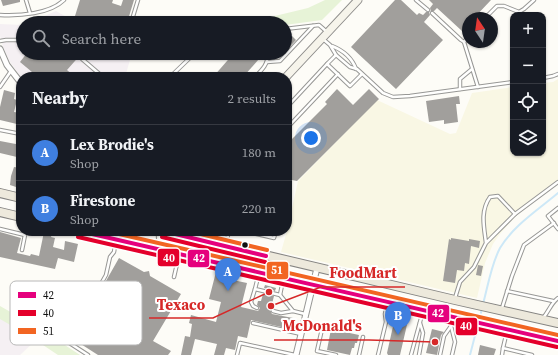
<!DOCTYPE html>
<html lang="en">
<head>
<meta charset="utf-8">
<style>
	body { margin:0; font-family:"Source Serif 4",serif; background:#20242c; color:#f1f3f6 }
	.controls { position:absolute; right:12px; top:12px; display:grid; overflow:hidden; border-radius:8px; box-shadow:0 1px 3px #0004 }
	.controls button { width:36px; height:36px; display:grid; place-items:center; padding:0; border:0; border-bottom:1px solid #363941; background:#171b24; color:#f1f3f6; font:20px sans-serif }
	.compass { position:absolute; left:462px; top:12px; width:36px; height:36px; border-radius:50%; background:#171b24; box-shadow:0 1px 3px #0004; rotate:347deg }
	.you { position:absolute; left:311px; top:138px; width:14px; height:14px; margin:-10px; border:3px solid #fff; border-radius:50%; background:#1a73e8; box-shadow:0 0 0 6px #1a73e833 }
	.badge { display:grid; place-items:center; width:26px; height:26px; border-radius:50%; background:#b2b2b3; color:#fff; font-size:13px; font-weight:700 }
	.pin { position:absolute; translate:-50% -33px; filter:drop-shadow(0 1px 2px #0008) }
	.pin::after { content:''; position:absolute; top:21px; width:14px; height:12px; background:inherit; clip-path:polygon(0 0,100% 0,50% 100%) }
	.list { margin:0; padding:0; list-style:none }
	h2 { display:flex; justify-content:space-between; align-items:center; height:52px; margin:0; padding:0 16px; font-size:17px }
	h2 small { font-size:13px; font-weight:400; color:#9ea1a6 }
	.list li { display:grid; grid-template-columns:26px 1fr auto; gap:12px; align-items:center; box-sizing:border-box; height:56px; padding:0 16px; border-top:1px solid #363941 }
	.list b { display:block; font-size:15px; white-space:nowrap }
	.list p { margin:0; font-size:13px; white-space:nowrap; color:#9ea1a6 }
	.list em { font-size:13px; font-style:normal; color:#9ea1a6 }
	.icon { flex:none; width:22px; height:22px; fill:none; stroke:currentColor; stroke-width:2; stroke-linecap:round; stroke-linejoin:round }
	.map { position:relative; flex:none; width:558px; height:355px; overflow:hidden }
	.search { position:absolute; background:#171b24; box-shadow:0 1px 3px #0004; left:16px; top:16px; width:276px; height:44px; display:flex; align-items:center; gap:10px; box-sizing:border-box; padding:0 14px; border-radius:22px; color:#9ea1a6; font-size:15px }
	.panel { position:absolute; background:#171b24; box-shadow:0 1px 3px #0004; left:16px; top:72px; width:276px; height:164px; border-radius:16px }
	.map>svg:first-child { display:block }
	.industrial { fill:#f5f0f3 }
	.farmland { fill:#f9f7e4 }
	.green { fill:#e7f3d7 }
	.lines { fill:none; stroke-linecap:round; stroke-linejoin:round }
	.stream { stroke:#cde8f7; stroke-width:2 }
	.building { fill:#a19f9c }
	.lane-casing { stroke:#979795; stroke-width:4.5 }
	.street-casing { stroke:#979795; stroke-width:7 }
	.secondary-casing { stroke:#8e8d8b; stroke-width:9 }
	.primary-casing { stroke:#858482; stroke-width:10 }
	.lane { stroke:#fffffe; stroke-width:2.5 }
	.street { stroke:#fffffe; stroke-width:5 }
	.secondary { stroke:#f6f4eb; stroke-width:7 }
	.primary { stroke:#ede9dc; stroke-width:8 }
	.bus-1-casing { stroke:#fff; stroke-width:7 }
	.bus-2-casing { stroke:#fff; stroke-width:7 }
	.bus-3-casing { stroke:#fff; stroke-width:7 }
	.bus-1 { stroke:#e5007d; stroke-width:4 }
	.bus-2 { stroke:#e4002b; stroke-width:4 }
	.bus-3 { stroke:#f26522; stroke-width:4 }
	.bus-dot { fill:#111; stroke:#fff; stroke-width:1.5 }
	.key { fill:#fff; stroke:#b8b8b8; stroke-width:1 }
	.key-label { font-size:11px; fill:#111 }
	.leader { fill:none; stroke:#d62828; stroke-width:1.5 }
	.callout-dot { fill:#d62828; stroke:#fff; stroke-width:1.5 }
	.callout-label { font-size:15px; text-anchor:middle; font-weight:bold; fill:#d62828; stroke:#fff; stroke-width:4; stroke-linejoin:round; paint-order:stroke }
	.line-badge { stroke:#fff; stroke-width:1.5 }
	.badge-label { font-size:11px; text-anchor:middle; font-weight:bold; fill:#fff }
</style>
</head>
<body>
<div class="map">
<svg width="558" height="355" viewBox="0 0 558 355">
	<rect width="100%" height="100%" fill="#fdfcf7"/>
	<!-- industrial -->
	<g class="industrial">
		<polygon points="56,11 77,23 29,23 31,22"/>
		<polygon points="0,24 23,25 23,53 132,53 125,77 21,77 10,62 3,47 0,36"/>
		<polygon points="0,317 37,339 20,355 0,355"/>
	</g>
	<!-- farmland -->
	<polygon class="farmland" points="558,79 558,183 515,217 499,235 493,244 485,263 477,298 281,252 287,231 298,181 377,100 450,134 456,133 472,93 513,87 513,153 543,153 543,83 553,82"/>
	<!-- green -->
	<g class="green">
		<polygon points="325,0 342,0 322,20 285,25 285,23 246,23 308,8"/>
		<polygon points="0,306 42,330 80,355 58,355 31,337 0,319"/>
	</g>
	<g class="lines">
		<!-- stream -->
		<g class="stream">
			<path d="M483 304C488 286 491 265 500 248 514 225 538 210 558 193"/>
			<polyline points="479,320 482,309"/>
			<polyline points="470,355 478,324"/>
		</g>
	</g>
	<!-- building -->
	<g class="building">
		<polygon points="1,0 20,0 20,2 3,6"/>
		<polygon points="80,0 113,0 112,3 121,6 123,0 134,0 127,23 91,23 83,21 84,19 75,16"/>
		<polygon points="395,0 401,0 417,15 419,13 423,15 426,12 429,12 430,15 424,22 443,40 396,89 351,47"/>
		<polygon points="429,0 491,0 474,18 468,18 468,25 462,31 437,8 434,11 431,11 430,8 433,4"/>
		<polygon points="285,36 292,36 296,40 285,52"/>
		<polygon points="27,53 82,53 67,70 75,77 38,77 20,62"/>
		<polygon points="234,53 259,53 259,59 243,77 213,77"/>
		<polygon points="337,89 353,105 369,89 379,99 297,181 287,179 287,134 292,139 327,104 325,102"/>
		<polygon points="4,90 15,93 14,99 17,100 14,112 21,113 21,125 0,120 0,107"/>
		<polygon points="459,96 460,104 456,104 458,122 444,124 444,120 429,122 426,101"/>
		<polygon points="0,141 21,145 21,158 0,153"/>
		<polygon points="14,167 21,168 21,183 17,182 16,187 10,185 11,176"/>
		<polygon points="0,232 21,238 17,253 30,256 31,254 39,256 44,232 52,234 51,237 55,238 53,247 64,250 65,241 78,244 74,262 58,258 55,269 0,257"/>
		<polygon points="451,238 469,241 469,239 480,241 479,248 471,246 469,264 465,263 464,271 457,270 455,283 443,281 449,239 451,240"/>
		<polygon points="119,258 144,272 149,271 150,276 181,294 153,341 171,351 168,355 98,355 73,339"/>
		<polygon points="478,265 483,266 481,276 476,275"/>
		<polygon points="216,272 229,275 228,279 247,283 241,307 258,311 260,308 257,305 258,301 261,301 263,294 274,296 272,304 274,304 271,312 272,314 293,318 290,329 251,320 247,338 238,336 235,350 226,348 224,355 214,355 217,344 195,339 191,355 181,355 185,336 190,337 192,324 189,323 191,315 216,322 221,302 209,299"/>
		<polygon points="265,285 276,288 275,291 264,288"/>
		<polygon points="396,313 409,316 400,355 388,355 387,353"/>
		<polygon points="331,329 359,335 357,343 355,343 354,348 352,348 350,355 327,350"/>
		<polygon points="432,329 444,332 441,335 437,355 426,353"/>
		<polygon points="480,345 496,349 494,355 478,355"/>
	</g>
	<g class="lines">
		<defs>
			<g id="lane">
				<polyline points="26,0 30,13"/>
				<polyline points="416,0 428,10"/>
				<polyline points="432,13 461,40 464,42 468,37"/>
				<path d="M0 15C19 16 50 14 64 0"/>
				<polyline points="485,18 497,6 504,6 519,12 524,9 534,0"/>
				<polyline points="131,23 138,0"/>
				<polyline points="285,29 319,25 327,32"/>
				<polyline points="323,39 330,45 336,55 350,67 357,69 383,93 393,97 410,96 513,82"/>
				<polyline points="0,41 6,40 23,40"/>
				<polyline points="464,42 478,87"/>
				<path d="M332 46C342 50 352 58 356 69"/>
				<polyline points="336,55 327,64 350,86 362,74"/>
				<polyline points="82,59 103,77"/>
				<polyline points="267,62 280,61 313,26"/>
				<polyline points="170,77 195,53"/>
				<path d="M255 77C263 69 268 64 268 53"/>
				<polyline points="543,78 553,76 558,74"/>
				<polyline points="0,87 11,71"/>
				<polyline points="460,89 460,79 472,69"/>
				<polyline points="287,107 327,64"/>
				<polyline points="287,128 338,74"/>
				<polyline points="0,130 21,134"/>
				<polyline points="558,208 548,216 558,229"/>
				<polyline points="515,214 558,182"/>
				<polyline points="0,229 25,235 22,250"/>
				<polyline points="244,231 274,238 276,231"/>
				<polyline points="226,244 229,231"/>
				<polyline points="259,273 255,289 280,295 283,280"/>
				<polyline points="174,277 179,255"/>
				<polyline points="255,289 251,302 253,306 257,308"/>
				<polyline points="507,291 553,301"/>
				<polyline points="280,295 293,311 305,314"/>
				<path d="M455 298 460 282 474 267 486 243 515 214 498 196 490 197C480 211 484 227 486 243"/>
				<polyline points="502,308 512,276 524,245 554,223"/>
				<polyline points="273,311 281,313 293,311"/>
				<path d="M543 318C549 311 551 303 558 298"/>
				<polyline points="253,323 301,334"/>
				<polyline points="303,325 322,329 317,351 336,355"/>
				<polyline points="507,331 503,348 532,355"/>
				<polyline points="88,355 68,342 106,275 110,257 114,252 116,240"/>
				<polyline points="237,355 240,343 295,355"/>
				<polyline points="359,355 363,337"/>
				<polyline points="378,355 386,322 385,314 387,303"/>
				<polyline points="411,355 423,311"/>
				<polyline points="419,355 423,333 420,323"/>
				<polyline points="440,355 444,336 451,326"/>
				<polyline points="452,355 455,342 451,326 453,319"/>
				<polyline points="502,355 503,348"/>
			</g>
			<g id="street">
				<polyline points="0,49 7,65 21,83"/>
				<polyline points="296,355 317,268"/>
			</g>
			<g id="secondary">
				<polyline points="286,77 358,0"/>
				<polyline points="160,231 161,249"/>
				<polyline points="190,231 195,238"/>
				<polyline points="161,250 171,231"/>
			</g>
			<g id="primary">
				<polyline points="0,193 21,198"/>
				<polyline points="0,212 21,217"/>
				<polyline points="79,231 558,341"/>
				<polyline points="163,231 455,300 558,323"/>
			</g>
		</defs>
		<!-- lane casing -->
		<use href="#lane" class="lane-casing"/>
		<!-- street casing -->
		<use href="#street" class="street-casing"/>
		<!-- secondary casing -->
		<use href="#secondary" class="secondary-casing"/>
		<!-- primary casing -->
		<use href="#primary" class="primary-casing"/>
		<!-- lane -->
		<use href="#lane" class="lane"/>
		<!-- street -->
		<use href="#street" class="street"/>
		<!-- secondary -->
		<use href="#secondary" class="secondary"/>
		<!-- primary -->
		<use href="#primary" class="primary"/>
		<defs>
			<g id="bus-1">
				<polyline points="79,231 558,341"/>
				<polyline points="163,231 266,256"/>
			</g>
			<g id="bus-2">
				<polyline points="78,237 557,347"/>
				<polyline points="162,237 265,262"/>
			</g>
			<g id="bus-3">
				<polyline points="106,231 558,335"/>
				<polyline points="188,231 267,250"/>
			</g>
		</defs>
		<!-- bus-1 casing -->
		<use href="#bus-1" class="bus-1-casing"/>
		<!-- bus-2 casing -->
		<use href="#bus-2" class="bus-2-casing"/>
		<!-- bus-3 casing -->
		<use href="#bus-3" class="bus-3-casing"/>
		<!-- bus-1 -->
		<use href="#bus-1" class="bus-1"/>
		<!-- bus-2 -->
		<use href="#bus-2" class="bus-2"/>
		<!-- bus-3 -->
		<use href="#bus-3" class="bus-3"/>
	</g>
	<!-- markers -->
	<circle class="bus-dot" cx="245" cy="245" r="3.5"/>
	<!-- legend -->
	<rect x="10" y="281" width="132" height="64" rx="6" class="key"/>
	<rect x="18" y="292" width="18" height="6" fill="#e5007d"/>
	<rect x="18" y="310" width="18" height="6" fill="#e4002b"/>
	<rect x="18" y="328" width="18" height="6" fill="#f26522"/>
	<g class="key-label">
		<text x="43" y="299">42</text>
		<text x="43" y="317">40</text>
		<text x="43" y="335">51</text>
	</g>
	<!-- callouts -->
	<path class="leader" d="M271 306L321 287H405M269 292L213 318H149M435 342L369 340H274"/>
	<g class="callout-dot">
		<circle cx="271" cy="306" r="4"/>
		<circle cx="269" cy="292" r="4"/>
		<circle cx="435" cy="342" r="4"/>
	</g>
	<g class="callout-label">
		<text x="363" y="278">FoodMart</text>
		<text x="181" y="310">Texaco</text>
		<text x="322" y="331">McDonald's</text>
	</g>
	<g class="line-badge">
		<rect x="157" y="248" width="23" height="19" rx="4" fill="#e4002b"/>
		<rect x="187" y="249" width="23" height="19" rx="4" fill="#e5007d"/>
		<rect x="266" y="261" width="23" height="19" rx="4" fill="#f26522"/>
		<rect x="427" y="304" width="23" height="19" rx="4" fill="#e5007d"/>
		<rect x="455" y="317" width="23" height="19" rx="4" fill="#e4002b"/>
	</g>
	<g class="badge-label">
		<text x="169" y="262">40</text>
		<text x="199" y="262">42</text>
		<text x="277" y="274">51</text>
		<text x="438" y="317">42</text>
		<text x="466" y="330">40</text>
	</g>
</svg>
<div class="controls">
<button>+</button>
<button>−</button>
<button><svg class="icon" aria-label="locate" viewBox="0 0 24 24"><circle cx="12" cy="12" r="6"/><path d="M12 2v4M12 18v4M2 12h4M18 12h4"/></svg></button>
<button><svg class="icon" aria-label="layers" viewBox="0 0 24 24"><path d="M12 4l9 5-9 5-9-5zM3 14l9 5 9-5"/></svg></button>
</div>
<svg class="compass" viewBox="-18 -18 36 36"><path d="M0-13l5 13h-10z" fill="#e53935"/><path d="M0 13l5-13h-10z" fill="#9ea1a6"/></svg>
<div class="you"></div>
<div class="pin badge" style="left:228px;top:291px;background:#3f7fe0">A</div>
<div class="pin badge" style="left:398px;top:335px;background:#3f7fe0">B</div>
<div class="search"><svg class="icon" aria-label="search" viewBox="0 0 24 24"><circle cx="10" cy="10" r="6"/><path d="M15 15l6 6"/></svg>Search here</div>
<section class="panel">
<h2>Nearby<small>2 results</small></h2>
<ul class="list">
<li><span class="badge" style="background:#3f7fe0">A</span><div><b>Lex Brodie's</b><p>Shop</p></div><em>180 m</em></li>
<li><span class="badge" style="background:#3f7fe0">B</span><div><b>Firestone</b><p>Shop</p></div><em>220 m</em></li>
</ul>
</section>
</div>
</body>
</html>
